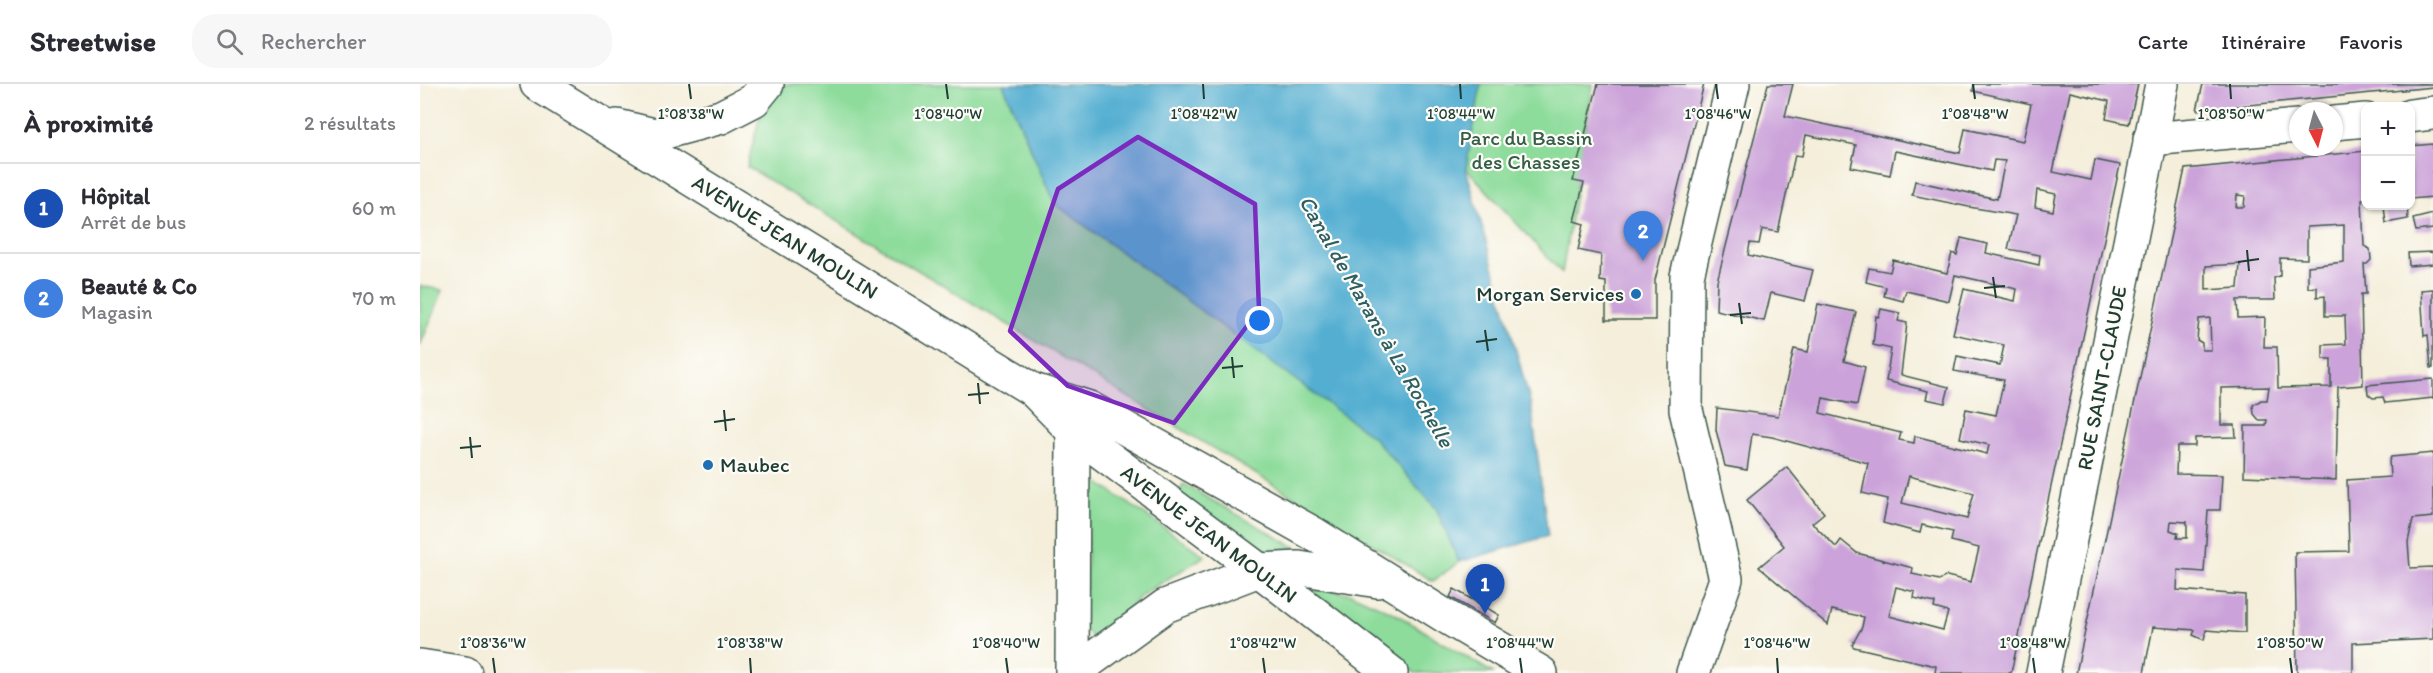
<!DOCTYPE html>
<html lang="fr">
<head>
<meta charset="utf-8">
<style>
	body { margin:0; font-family:Itim,sans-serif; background:#f7f7f7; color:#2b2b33 }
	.controls { position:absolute; right:18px; top:18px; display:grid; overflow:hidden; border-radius:12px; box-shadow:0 2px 4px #0004 }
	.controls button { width:54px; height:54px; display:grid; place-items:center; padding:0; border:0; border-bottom:2px solid #e1e1e2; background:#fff; color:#2b2b33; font:30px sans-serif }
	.compass { position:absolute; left:1869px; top:18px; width:54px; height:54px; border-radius:50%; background:#fff; box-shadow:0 2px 4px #0004; rotate:174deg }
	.you { position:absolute; left:840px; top:237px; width:21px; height:21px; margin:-15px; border:4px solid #fff; border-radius:50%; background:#1a73e8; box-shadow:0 0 0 9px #1a73e833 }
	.badge { display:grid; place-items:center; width:39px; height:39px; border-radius:50%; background:#d93025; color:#fff; font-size:20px; font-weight:700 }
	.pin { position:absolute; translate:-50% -50px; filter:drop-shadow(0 2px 3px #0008) }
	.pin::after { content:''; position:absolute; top:32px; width:21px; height:18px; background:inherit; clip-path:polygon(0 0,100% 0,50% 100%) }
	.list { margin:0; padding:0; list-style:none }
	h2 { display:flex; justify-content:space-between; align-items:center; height:78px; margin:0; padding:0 24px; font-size:26px }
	h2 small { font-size:20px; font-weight:400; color:#7c7c81 }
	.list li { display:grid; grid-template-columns:39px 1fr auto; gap:18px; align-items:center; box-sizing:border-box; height:90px; padding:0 24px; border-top:2px solid #e1e1e2 }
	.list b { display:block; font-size:22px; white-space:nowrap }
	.list p { margin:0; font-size:20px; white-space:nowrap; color:#7c7c81 }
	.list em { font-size:20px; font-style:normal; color:#7c7c81 }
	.icon { flex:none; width:33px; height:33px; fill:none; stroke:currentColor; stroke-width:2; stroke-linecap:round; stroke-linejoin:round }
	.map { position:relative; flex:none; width:2013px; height:589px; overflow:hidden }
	header { display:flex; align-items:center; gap:36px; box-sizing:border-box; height:84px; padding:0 30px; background:#fff; border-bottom:2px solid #e1e1e2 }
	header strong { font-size:28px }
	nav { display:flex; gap:33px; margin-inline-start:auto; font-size:21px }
	.search { width:420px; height:54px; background:#f7f7f7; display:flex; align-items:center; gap:15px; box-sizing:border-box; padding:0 21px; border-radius:24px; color:#7c7c81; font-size:22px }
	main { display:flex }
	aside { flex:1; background:#fff }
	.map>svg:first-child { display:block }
	.green { fill:#8ddc9b; stroke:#568c68; stroke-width:1.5 }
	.water { fill:#53aed1; stroke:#397682; stroke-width:1.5 }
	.building { fill:#cba2d9; fill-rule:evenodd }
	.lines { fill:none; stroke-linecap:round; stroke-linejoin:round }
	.minor-casing { stroke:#3f584d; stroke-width:36 }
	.secondary-casing { stroke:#3f584d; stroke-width:36 }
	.minor { stroke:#fff; stroke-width:33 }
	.secondary { stroke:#fff; stroke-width:33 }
	.marked { fill:#7b2cbf; fill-opacity:0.2; stroke:#7b2cbf; stroke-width:4.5; stroke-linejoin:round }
	.ticks { fill:none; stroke:#1f3d34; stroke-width:2 }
	.poi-dot { fill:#1f6fb2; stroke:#fdfcf7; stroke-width:2 }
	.labels { text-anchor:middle; stroke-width:4.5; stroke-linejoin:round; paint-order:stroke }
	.park-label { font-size:21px; fill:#355d49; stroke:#fdfcf7 }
	.street-label { font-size:21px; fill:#1f3d34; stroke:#fdfcf7 }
	.poi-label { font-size:21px; fill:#1f3d34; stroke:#fdfcf7; text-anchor:end }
	.water-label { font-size:22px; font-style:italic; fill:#2f5f63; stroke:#fdfcf7 }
	.ticks-label { font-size:15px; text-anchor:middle; fill:#1f3d34; stroke:#fdfcf7; stroke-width:4.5; stroke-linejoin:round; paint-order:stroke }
</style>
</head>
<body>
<header>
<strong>Streetwise</strong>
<div class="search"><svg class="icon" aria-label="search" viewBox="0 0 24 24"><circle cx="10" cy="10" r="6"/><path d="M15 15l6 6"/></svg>Rechercher</div>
<nav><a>Carte</a><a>Itinéraire</a><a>Favoris</a></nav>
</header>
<main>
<aside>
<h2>À proximité<small>2 résultats</small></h2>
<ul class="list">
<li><span class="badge" style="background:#1a4fb4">1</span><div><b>Hôpital</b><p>Arrêt de bus</p></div><em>60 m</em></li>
<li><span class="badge" style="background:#3f7fe0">2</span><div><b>Beauté &amp; Co</b><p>Magasin</p></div><em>70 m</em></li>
</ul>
</aside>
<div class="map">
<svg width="2013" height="589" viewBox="0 0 2013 589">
	<rect width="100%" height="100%" fill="#fdfcf7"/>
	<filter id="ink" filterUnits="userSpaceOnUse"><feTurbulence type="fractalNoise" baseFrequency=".0167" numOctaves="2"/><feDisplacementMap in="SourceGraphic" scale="12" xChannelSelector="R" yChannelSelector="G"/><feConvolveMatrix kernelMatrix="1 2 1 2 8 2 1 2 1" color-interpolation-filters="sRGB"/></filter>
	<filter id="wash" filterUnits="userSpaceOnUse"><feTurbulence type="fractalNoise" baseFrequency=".008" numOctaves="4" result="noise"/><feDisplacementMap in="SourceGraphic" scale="24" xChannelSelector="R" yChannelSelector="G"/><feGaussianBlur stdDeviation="1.35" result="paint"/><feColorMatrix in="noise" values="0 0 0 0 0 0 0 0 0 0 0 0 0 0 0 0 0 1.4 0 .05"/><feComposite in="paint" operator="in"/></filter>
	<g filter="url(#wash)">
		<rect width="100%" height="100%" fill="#f4eeda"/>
		<!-- green -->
		<g class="green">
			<polygon points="359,0 583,0 634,119 952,352 1016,424 1039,478 1013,497 327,83 345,12"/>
			<polygon points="1061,0 1173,0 1142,189 1046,84"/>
			<polygon points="0,202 23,206 0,262"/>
			<polygon points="670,393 785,472 723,510 680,553 672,554 664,544"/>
			<polygon points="763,400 877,464 835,469 759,410"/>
			<polygon points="897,504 932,510 974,529 1073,589 995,589 894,511"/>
		</g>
		<!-- water -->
		<polygon class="water" points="583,0 1061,0 1046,84 1111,321 1128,452 1039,478 1016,424 952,352 634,119"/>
		<g id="blocks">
			<!-- building -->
			<g class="building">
				<polygon points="1178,0 1284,0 1235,196 1235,236 1186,236 1186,198 1180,197 1181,171 1158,166 1164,140 1154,137 1164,99 1153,97"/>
				<path d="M1348 0H1373L1365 32 1540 69 1545 45 1603 57 1611 20 1553 7 1554 0H1718L1709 40 1686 35 1689 17 1650 8 1633 88 1671 96 1675 76 1700 81 1591 589H1515L1516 582 1434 563 1432 561 1442 543 1444 533 1412 526 1408 541 1339 483 1364 462 1327 416 1367 383 1404 429 1392 439 1416 463 1421 456 1437 469 1493 484 1492 490 1519 496 1527 492 1551 498 1559 464 1531 457 1533 448 1502 441 1500 449 1463 439 1468 415 1442 409 1448 379 1352 353 1332 350 1327 386 1305 382 1296 346 1297 324 1358 332 1374 265 1388 268 1398 220 1436 228 1424 277 1445 283 1437 321 1403 314 1400 329 1481 349 1479 356 1494 359 1495 352 1567 370 1569 361 1540 354 1546 325 1576 331 1584 296 1534 287 1537 272 1580 281 1584 261 1533 250 1544 205 1595 217 1597 205 1535 191 1529 217 1486 207 1483 217 1464 212 1466 203 1446 198 1449 184 1470 188 1473 176 1527 189 1532 169 1537 171 1541 154 1568 160 1566 169 1619 181 1620 171 1588 165 1596 131 1549 123 1492 111 1495 97 1577 115 1585 77 1574 76 1572 87 1475 67 1470 91 1431 83 1436 61 1386 51 1382 72 1375 71 1358 148 1342 145 1339 160 1330 159 1328 171 1393 186 1385 217 1351 209 1344 237 1296 226 1297 197ZM1617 106 1636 110 1633 127 1615 123ZM1489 392 1554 409 1547 435 1482 419ZM1476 503 1495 508 1494 514 1515 519 1514 524 1528 528 1523 546 1469 532Z"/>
				<polygon points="1783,0 2013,0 2013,3 1777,26"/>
				<polygon points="2013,60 2013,113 1990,115 1990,62"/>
				<path d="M1946 67V114L1942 115 1944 162 1950 165 1951 176 1947 180H1944L1946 210H1941L1943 301 1918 303 1916 396 1824 392 1825 342H1846L1847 336H1839L1834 330 1833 321 1841 316H1847L1849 303 1801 304V341H1815L1816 353 1775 354V362H1757L1756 390 1802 391 1800 426H1788L1784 488 1758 486 1757 506 1825 511V549L1786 546 1784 556 1773 551 1775 546 1733 543 1724 589H1656L1765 85ZM1817 111 1825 112 1824 123H1816ZM1924 141V178L1888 182V204L1897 203V213L1905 212V232H1925L1926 260 1903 261V275H1911V303L1858 304 1857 263H1844L1845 233 1818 234 1817 216H1855L1854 194 1860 192V174L1887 175V143ZM1820 180 1818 204 1786 206V182ZM1790 234 1791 266H1782V259L1777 256 1779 235ZM1751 437 1767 438V454H1757L1758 449 1750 446Z"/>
				<polygon points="1964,122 1987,122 1988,135 1966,139"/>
				<polygon points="2013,130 2013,145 1996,147 1993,135"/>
				<polygon points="2013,168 2013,180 1989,182 1988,169"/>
				<polygon points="2013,205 2013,284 2011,284 2008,251 2004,252 2001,206"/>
				<polygon points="1461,225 1480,229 1478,237 1487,239 1481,291 1529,303 1525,319 1506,315 1508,307 1466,297 1471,265 1453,261 1456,232 1459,233"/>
				<polygon points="2013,295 2013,314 1965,319 1963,313 1953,314 1948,310 1947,301"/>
				<polygon points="2013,369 2013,433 1993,435 1988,458 1990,484 2013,483 2013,555 1933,559 1933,589 1877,589 1875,468 1929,467 1927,396 1970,393 1969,377 1971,373"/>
				<polygon points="1034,505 1079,531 1075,539 1030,513"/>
			</g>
		</g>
	</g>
	<g filter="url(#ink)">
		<use href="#blocks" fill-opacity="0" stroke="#3f584d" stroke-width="1.5"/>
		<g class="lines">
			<defs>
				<g id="minor">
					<polyline points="1990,32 2013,29"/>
					<polyline points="1914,39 1946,36"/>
					<polyline points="1730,55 1878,42"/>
					<polyline points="1273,589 1306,495 1266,326 1267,192 1313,0"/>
					<polyline points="1623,589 1742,0"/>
				</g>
				<g id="secondary">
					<polyline points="117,0 613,306 669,324 894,450 1025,532 1121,589"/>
					<polyline points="197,42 234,51 301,33 334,16 347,0"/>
					<polyline points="616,309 653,347 839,486 971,589"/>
					<polyline points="0,582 45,589"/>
					<polyline points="652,589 653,347"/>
					<polyline points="653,589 745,522 839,486 879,484 958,497"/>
				</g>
			</defs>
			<!-- minor casing -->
			<use href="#minor" class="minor-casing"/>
			<!-- secondary casing -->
			<use href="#secondary" class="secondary-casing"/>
			<!-- minor -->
			<use href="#minor" class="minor"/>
			<!-- secondary -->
			<use href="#secondary" class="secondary"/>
		</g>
	</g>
	<!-- marked area -->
	<path class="marked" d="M718 53 835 120 839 226 754 339 648 302 590 247 638 105Z"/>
	<!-- ticks -->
	<path class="ticks" d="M269 0 271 15M526 0 528 15M783 0 784 15M1040 0 1041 15M1296 0 1298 15M1553 0 1555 15M1810 0 1811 15M1827 166 1829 187M1818 178 1839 175M1573 193 1576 214M1564 204 1585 202M1319 219 1322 240M1310 231 1331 229M1065 246 1068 267M1056 258 1077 255M812 273 814 294M802 284 823 282M558 299 560 320M548 311 569 309M304 326 306 347M294 338 315 335M50 353 52 374M40 364 61 362M73 574 75 589M330 574 331 589M586 574 588 589M843 574 845 589M1100 574 1102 589M1357 574 1358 589M1613 574 1615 589M1870 574 1872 589"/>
	<!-- markers -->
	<g class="poi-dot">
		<circle cx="1216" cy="210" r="6"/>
		<circle cx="288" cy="381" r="6"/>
	</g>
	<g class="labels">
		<!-- park labels -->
		<g class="park-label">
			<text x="1106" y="61">Parc du Bassin<tspan x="1106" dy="24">des Chasses</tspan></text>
		</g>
		<!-- street labels -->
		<g class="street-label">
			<text transform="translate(365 153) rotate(32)" y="7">AVENUE JEAN MOULIN</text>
			<text transform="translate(1682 294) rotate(-79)" y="7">RUE SAINT-CLAUDE</text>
			<text transform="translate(789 450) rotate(37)" y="7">AVENUE JEAN MOULIN</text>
		</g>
		<!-- poi labels -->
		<g class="poi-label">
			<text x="1204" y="217">Morgan Services</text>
			<text x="300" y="388" text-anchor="start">Maubec</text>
		</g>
		<!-- water labels -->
		<g class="water-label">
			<text transform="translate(957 237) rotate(60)" y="8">Canal de Marans à La Rochelle</text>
		</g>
	</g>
	<g class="ticks-label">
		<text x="271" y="35">1°08'38"W</text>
		<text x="528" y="35">1°08'40"W</text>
		<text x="784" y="35">1°08'42"W</text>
		<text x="1041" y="35">1°08'44"W</text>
		<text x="1298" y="35">1°08'46"W</text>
		<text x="1555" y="35">1°08'48"W</text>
		<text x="1811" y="35">1°08'50"W</text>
		<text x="73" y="564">1°08'36"W</text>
		<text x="330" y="564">1°08'38"W</text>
		<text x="586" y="564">1°08'40"W</text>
		<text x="843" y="564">1°08'42"W</text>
		<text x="1100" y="564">1°08'44"W</text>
		<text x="1357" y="564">1°08'46"W</text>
		<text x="1613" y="564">1°08'48"W</text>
		<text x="1870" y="564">1°08'50"W</text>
	</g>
</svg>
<div class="controls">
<button>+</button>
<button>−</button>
</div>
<svg class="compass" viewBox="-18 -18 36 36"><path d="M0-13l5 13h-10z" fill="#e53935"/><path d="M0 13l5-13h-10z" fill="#7c7c81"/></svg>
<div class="you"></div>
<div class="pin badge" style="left:1065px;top:530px;background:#1a4fb4">1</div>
<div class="pin badge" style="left:1223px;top:177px;background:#3f7fe0">2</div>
</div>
</main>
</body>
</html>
